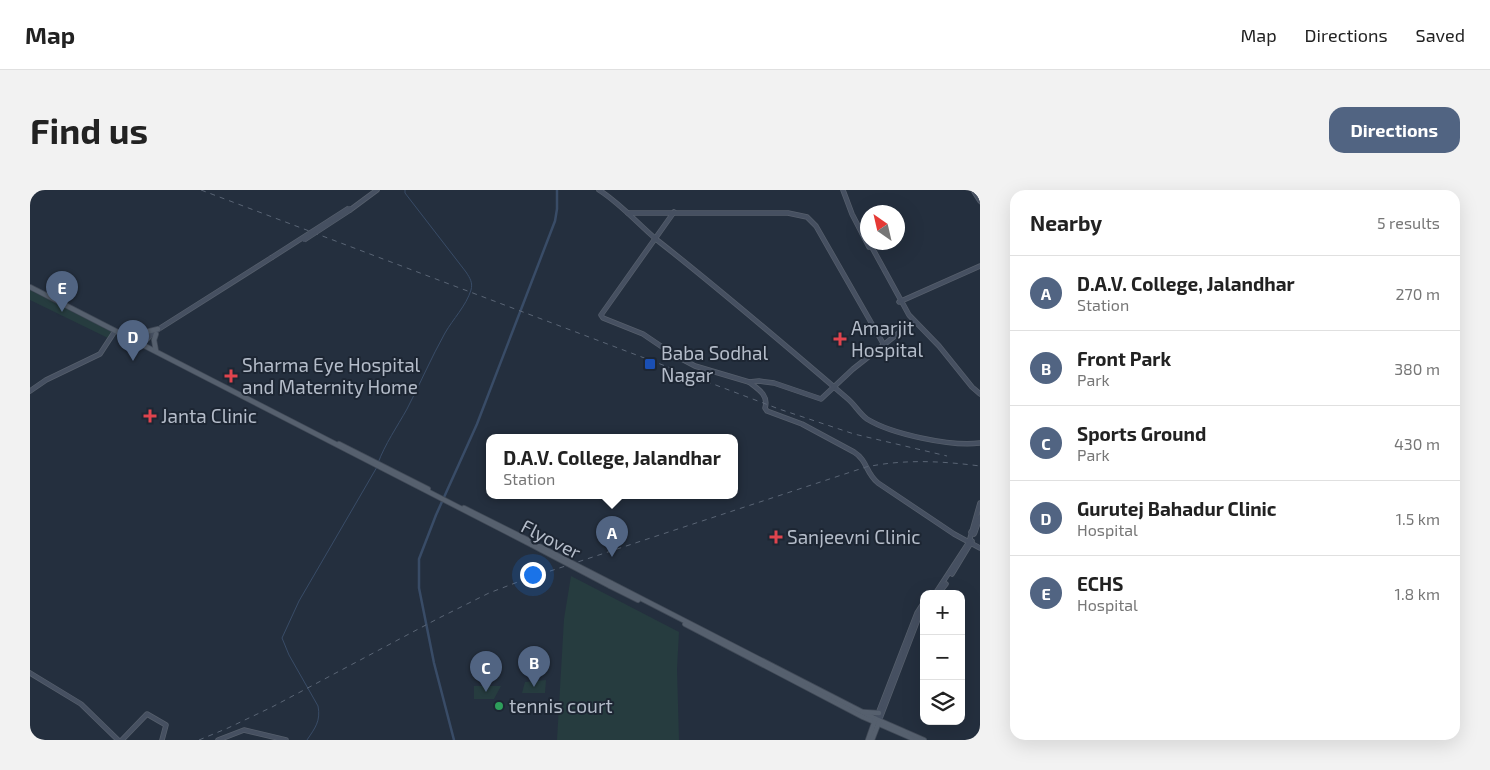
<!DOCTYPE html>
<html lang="en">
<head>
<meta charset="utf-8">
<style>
	body { margin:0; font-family:"Exo 2",sans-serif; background:#f2f2f2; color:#222 }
	.controls { position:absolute; right:15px; bottom:15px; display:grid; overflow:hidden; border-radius:10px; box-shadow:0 5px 20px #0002 }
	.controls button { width:45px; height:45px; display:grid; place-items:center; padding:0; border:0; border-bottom:1px solid #e0e0e0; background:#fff; color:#222; font:25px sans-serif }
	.compass { position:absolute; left:830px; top:15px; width:45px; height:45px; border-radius:50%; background:#fff; box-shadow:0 5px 20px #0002; rotate:326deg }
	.you { position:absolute; left:502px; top:384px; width:18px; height:18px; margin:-12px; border:4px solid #fff; border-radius:50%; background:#1a73e8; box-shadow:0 0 0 8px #1a73e833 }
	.badge { display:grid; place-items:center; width:32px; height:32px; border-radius:50%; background:#516482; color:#fff; font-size:16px; font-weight:700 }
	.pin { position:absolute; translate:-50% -41px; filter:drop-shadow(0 1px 2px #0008) }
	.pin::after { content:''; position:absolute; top:26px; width:18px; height:15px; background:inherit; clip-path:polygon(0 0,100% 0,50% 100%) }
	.popup { position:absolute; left:456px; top:244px; width:252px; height:65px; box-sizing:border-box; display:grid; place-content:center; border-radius:10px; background:#fff; filter:drop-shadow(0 1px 4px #0005); font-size:16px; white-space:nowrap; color:#767676 }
	.popup b { font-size:19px; color:#222 }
	.popup::after { content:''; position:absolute; left:50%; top:100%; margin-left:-10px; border:10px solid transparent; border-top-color:#fff }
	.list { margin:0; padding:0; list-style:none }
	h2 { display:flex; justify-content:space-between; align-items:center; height:65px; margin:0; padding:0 20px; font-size:21px }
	h2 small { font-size:16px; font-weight:400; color:#767676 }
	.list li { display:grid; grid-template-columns:32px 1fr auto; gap:15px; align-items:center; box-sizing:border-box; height:75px; padding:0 20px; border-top:1px solid #e0e0e0 }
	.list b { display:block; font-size:19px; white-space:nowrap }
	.list p { margin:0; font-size:16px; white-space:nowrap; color:#767676 }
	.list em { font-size:16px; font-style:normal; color:#767676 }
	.icon { flex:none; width:28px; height:28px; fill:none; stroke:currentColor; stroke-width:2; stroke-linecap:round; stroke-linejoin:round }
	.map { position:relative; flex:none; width:950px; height:550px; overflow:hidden; border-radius:15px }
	header { display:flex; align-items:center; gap:30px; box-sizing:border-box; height:70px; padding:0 25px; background:#fff; border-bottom:1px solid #e0e0e0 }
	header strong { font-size:24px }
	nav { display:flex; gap:28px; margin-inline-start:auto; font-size:18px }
	.intro { display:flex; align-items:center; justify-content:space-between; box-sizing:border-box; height:120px; padding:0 30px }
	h1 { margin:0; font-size:35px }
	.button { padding:12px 22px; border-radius:15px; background:#516482; color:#fff; font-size:18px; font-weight:700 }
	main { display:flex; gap:30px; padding:0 30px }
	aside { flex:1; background:#fff; border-radius:15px; box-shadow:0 5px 20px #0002 }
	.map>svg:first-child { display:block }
	.green { fill:#263c3f }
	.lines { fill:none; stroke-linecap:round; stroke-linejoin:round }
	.stream { stroke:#394c67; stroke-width:1 }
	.canal { stroke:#394c67; stroke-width:2.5 }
	.secondary-casing { stroke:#565f6c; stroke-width:5.5 }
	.primary-casing { stroke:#414a57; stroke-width:6 }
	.secondary { stroke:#465061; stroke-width:4 }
	.primary { stroke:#56606e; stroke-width:4.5 }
	.rail { stroke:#5a6575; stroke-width:1; stroke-dasharray:5 5; stroke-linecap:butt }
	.secondary-bridge-casing { stroke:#565f6c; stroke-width:5.5; stroke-linecap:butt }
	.primary-bridge-casing { stroke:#414a57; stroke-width:6; stroke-linecap:butt }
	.secondary-bridge { stroke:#465061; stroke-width:4 }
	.primary-bridge { stroke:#56606e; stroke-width:4.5 }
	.health-dot { fill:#e0444e; stroke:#1d2633; stroke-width:2 }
	.transit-dot { fill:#1a4fb4; stroke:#1d2633; stroke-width:2 }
	.leisure-dot { fill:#2e9e5b; stroke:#1d2633; stroke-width:2 }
	.labels { text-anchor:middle; stroke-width:4; stroke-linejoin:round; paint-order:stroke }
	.poi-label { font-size:19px; fill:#b4bcc9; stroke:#1d2633; text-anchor:start }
	.street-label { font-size:19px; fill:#b4bcc9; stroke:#1d2633 }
</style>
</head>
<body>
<header>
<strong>Map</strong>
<nav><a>Map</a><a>Directions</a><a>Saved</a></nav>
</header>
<div class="intro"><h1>Find us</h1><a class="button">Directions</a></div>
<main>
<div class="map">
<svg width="950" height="550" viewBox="0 0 950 550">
	<rect width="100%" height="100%" fill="#242f3e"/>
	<!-- green -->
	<g class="green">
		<polygon points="0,100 82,142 78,148 0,110"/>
		<polygon points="541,386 649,442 647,479 649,550 527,550 534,429"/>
		<polygon points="516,490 515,503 492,503 495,492"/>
		<polygon points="444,496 471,496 464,509 444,509"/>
	</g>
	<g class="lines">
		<!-- stream -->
		<g class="stream">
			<path d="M348 273C355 254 367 237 377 219 390 194 401 168 415 143 423 129 436 116 441 100 443 93 440 88 436 82L375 3V0"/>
			<path d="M277 550C285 538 291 531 288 516L259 465 252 448 269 411 347 277"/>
		</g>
		<!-- canal -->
		<polyline class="canal" points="424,550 404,473 389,398 389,369 406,325 447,234 525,31 527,19 527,0"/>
		<defs>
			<g id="secondary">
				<path d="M569 0C591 14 607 33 627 50 692 101 755 155 818 209 825 215 830 224 837 229 861 244 922 257 950 253"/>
				<polyline points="813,0 822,24 839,57"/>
				<polyline points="943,0 950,11"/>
				<polyline points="320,20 347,0"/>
				<polyline points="644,22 571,125 573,128 613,144 644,165 665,176 719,192 729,191 744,193 791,209 823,179 884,131"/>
				<polyline points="598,23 758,23 777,27 786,36 854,155"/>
				<polyline points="839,52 879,125 909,156 942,197 950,204"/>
				<polyline points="869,112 950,76"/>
				<polyline points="111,155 124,142 241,68"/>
				<path d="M719 192C728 199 739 205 735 218L737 221 772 234 824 262C838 271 835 282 848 293L924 344 950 358"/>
				<polyline points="0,201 16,190 70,164 85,141"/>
				<polyline points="941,342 944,344 945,342 950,327"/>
				<polyline points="922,384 942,351"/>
				<polyline points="905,404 939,352 950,313"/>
				<polyline points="908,404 916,394"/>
				<polyline points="0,483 51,514 88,550"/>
				<polyline points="846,529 887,423 894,412"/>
				<polyline points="849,531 890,424 894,419"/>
				<polyline points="92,550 117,524 136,535 132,550"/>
				<polyline points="188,550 214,540 256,550"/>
			</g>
			<g id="primary">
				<polyline points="0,97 502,355"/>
				<polyline points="92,143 112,143 128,139"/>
				<polyline points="126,161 124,150 126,144"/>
				<polyline points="309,254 398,299"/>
				<polyline points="434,318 498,350"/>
				<polyline points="581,393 846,529 894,550"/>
				<polyline points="580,396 608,410"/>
				<polyline points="655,434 833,527 886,550"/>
				<polyline points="833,522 849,523"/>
				<polyline points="838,550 845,530"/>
				<polyline points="842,550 849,532"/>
			</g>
		</defs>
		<!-- secondary casing -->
		<use href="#secondary" class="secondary-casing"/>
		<!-- primary casing -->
		<use href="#primary" class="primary-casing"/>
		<!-- secondary -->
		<use href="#secondary" class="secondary"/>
		<!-- primary -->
		<use href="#primary" class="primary"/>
		<!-- rail -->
		<g class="rail">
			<polyline points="171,0 749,219 824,244 917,266"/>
			<path d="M169 550 198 538 242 517 409 428 459 403 493 390 836 277C875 269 911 271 950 276"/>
		</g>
		<defs>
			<g id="secondary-bridge">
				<polyline points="274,50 320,20"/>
				<polyline points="241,68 319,18"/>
			</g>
			<g id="primary-bridge">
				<polyline points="502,355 580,396"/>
				<polyline points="509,356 581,393"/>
			</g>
		</defs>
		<!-- secondary-bridge casing -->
		<use href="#secondary-bridge" class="secondary-bridge-casing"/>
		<!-- primary-bridge casing -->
		<use href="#primary-bridge" class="primary-bridge-casing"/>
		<!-- secondary-bridge -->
		<use href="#secondary-bridge" class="secondary-bridge"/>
		<!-- primary-bridge -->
		<use href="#primary-bridge" class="primary-bridge"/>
	</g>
	<!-- markers -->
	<g class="health-dot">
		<path d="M807.5 141.5h5v5h5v5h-5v5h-5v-5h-5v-5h5z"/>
		<path d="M198.5 178.5h5v5h5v5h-5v5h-5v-5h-5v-5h5z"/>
		<path d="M117.5 218.5h5v5h5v5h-5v5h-5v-5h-5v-5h5z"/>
		<path d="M743.5 339.5h5v5h5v5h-5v5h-5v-5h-5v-5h5z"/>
	</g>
	<rect class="transit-dot" x="614" y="168" width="12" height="12" rx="2.5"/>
	<circle class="leisure-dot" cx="469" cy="516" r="5"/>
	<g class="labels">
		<!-- poi labels -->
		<g class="poi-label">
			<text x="821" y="145">Amarjit<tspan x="821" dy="22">Hospital</tspan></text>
			<text x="631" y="170">Baba Sodhal<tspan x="631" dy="22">Nagar</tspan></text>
			<text x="212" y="182">Sharma Eye Hospital<tspan x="212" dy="22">and Maternity Home</tspan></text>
			<text x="131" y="233">Janta Clinic</text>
			<text x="757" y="354">Sanjeevni Clinic</text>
			<text x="479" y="523">tennis court</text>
		</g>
		<!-- street labels -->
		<g class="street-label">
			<text transform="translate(521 349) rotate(27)" y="7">Flyover</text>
		</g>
	</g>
</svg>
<div class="controls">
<button>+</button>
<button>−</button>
<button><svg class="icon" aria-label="layers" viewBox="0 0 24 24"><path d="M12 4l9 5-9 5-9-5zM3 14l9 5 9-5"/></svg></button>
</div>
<svg class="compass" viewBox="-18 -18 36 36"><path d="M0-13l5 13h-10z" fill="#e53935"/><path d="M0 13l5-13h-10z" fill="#767676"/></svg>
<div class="you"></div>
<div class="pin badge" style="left:582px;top:367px">A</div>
<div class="popup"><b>D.A.V. College, Jalandhar</b>Station</div>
<div class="pin badge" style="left:504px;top:497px">B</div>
<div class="pin badge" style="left:456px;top:502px">C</div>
<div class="pin badge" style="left:103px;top:171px">D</div>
<div class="pin badge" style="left:32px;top:122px">E</div>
</div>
<aside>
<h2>Nearby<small>5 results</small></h2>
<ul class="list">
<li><span class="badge">A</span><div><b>D.A.V. College, Jalandhar</b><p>Station</p></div><em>270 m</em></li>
<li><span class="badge">B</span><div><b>Front Park</b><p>Park</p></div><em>380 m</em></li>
<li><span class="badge">C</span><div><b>Sports Ground</b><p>Park</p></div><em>430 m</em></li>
<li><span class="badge">D</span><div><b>Gurutej Bahadur Clinic</b><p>Hospital</p></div><em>1.5 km</em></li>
<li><span class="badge">E</span><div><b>ECHS</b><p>Hospital</p></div><em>1.8 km</em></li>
</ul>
</aside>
</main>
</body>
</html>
